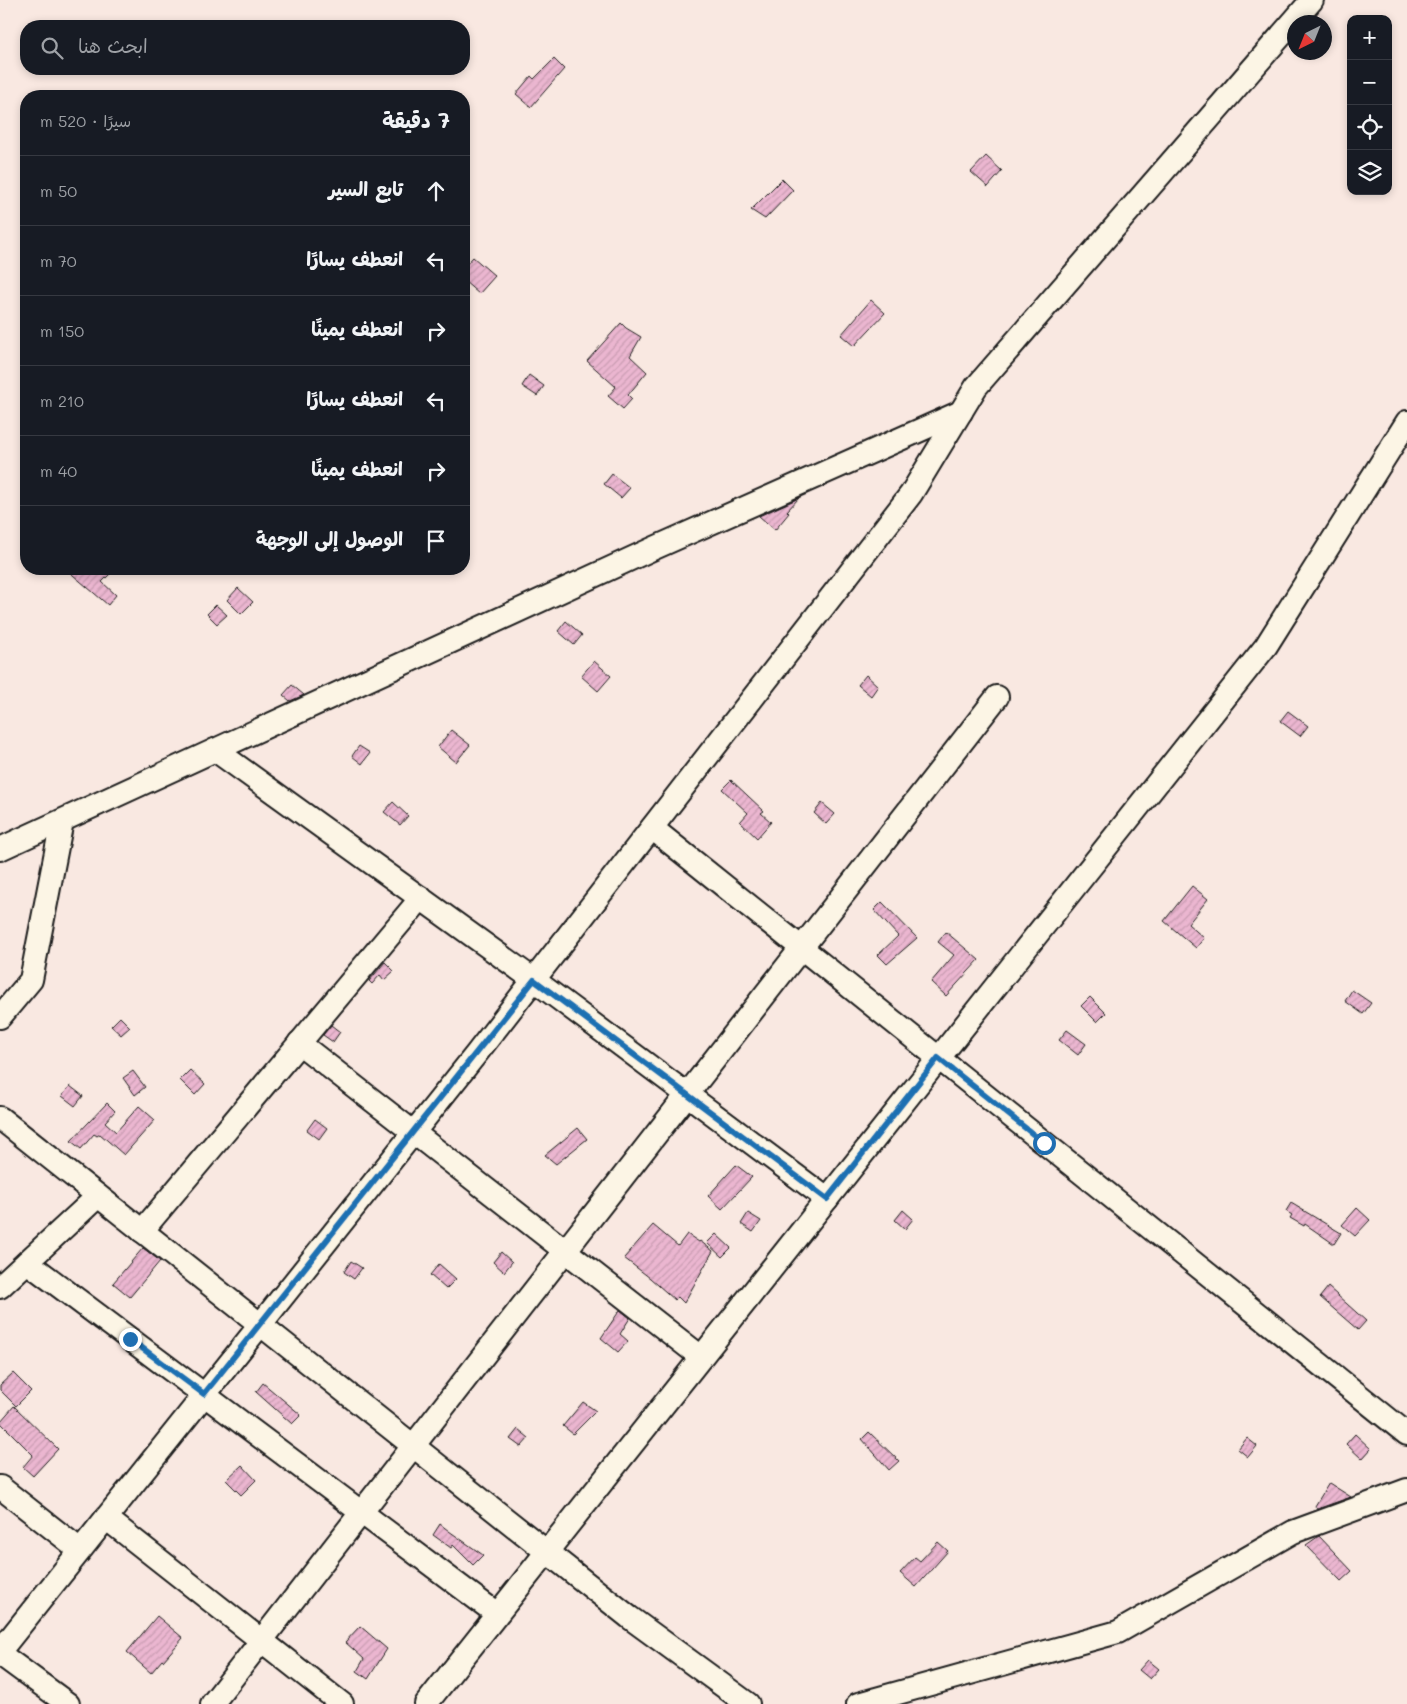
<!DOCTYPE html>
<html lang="ar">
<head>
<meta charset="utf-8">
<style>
	body { margin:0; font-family:Mali,"Playpen Sans Arabic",sans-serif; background:#242831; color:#f1f3f6; direction:rtl }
	.controls { position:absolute; right:15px; top:15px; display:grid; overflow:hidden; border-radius:10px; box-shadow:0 2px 8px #0003 }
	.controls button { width:45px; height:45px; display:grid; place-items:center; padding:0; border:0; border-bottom:1px solid #363941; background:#171b24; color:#f1f3f6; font:25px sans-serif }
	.compass { position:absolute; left:1287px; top:15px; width:45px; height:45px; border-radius:50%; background:#171b24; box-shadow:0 2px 8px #0003; rotate:223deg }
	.stop { position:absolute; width:15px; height:15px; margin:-11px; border:4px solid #1f6fb2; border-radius:50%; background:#fff }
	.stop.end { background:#1f6fb2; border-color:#fff; box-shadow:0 1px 5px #0008 }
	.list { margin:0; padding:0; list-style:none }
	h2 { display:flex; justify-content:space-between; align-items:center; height:65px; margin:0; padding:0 20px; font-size:21px }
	h2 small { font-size:16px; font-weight:400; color:#9ea1a6 }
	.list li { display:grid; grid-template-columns:32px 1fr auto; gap:15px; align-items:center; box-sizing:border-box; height:70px; padding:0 20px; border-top:1px solid #363941 }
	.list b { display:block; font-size:19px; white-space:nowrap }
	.list em { font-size:16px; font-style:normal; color:#9ea1a6 }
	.icon { flex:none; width:28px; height:28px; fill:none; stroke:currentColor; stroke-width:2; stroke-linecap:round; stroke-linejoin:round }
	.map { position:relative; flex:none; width:1407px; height:1704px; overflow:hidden; direction:ltr }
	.search { position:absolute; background:#171b24; box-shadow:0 2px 8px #0003; left:20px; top:20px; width:450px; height:55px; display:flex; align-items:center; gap:12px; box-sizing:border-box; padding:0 18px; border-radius:20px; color:#9ea1a6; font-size:19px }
	.panel { position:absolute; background:#171b24; box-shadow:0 2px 8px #0003; left:20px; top:90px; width:450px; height:485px; border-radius:20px; direction:rtl }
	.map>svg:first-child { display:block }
	.building { fill:url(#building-hatch); stroke:#1c1c1c }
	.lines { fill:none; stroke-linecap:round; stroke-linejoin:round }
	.minor-casing { stroke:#1c1c1c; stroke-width:26 }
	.minor { stroke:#fcf5e5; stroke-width:22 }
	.route { stroke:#1f6fb2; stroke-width:6 }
</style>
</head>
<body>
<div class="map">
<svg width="1407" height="1704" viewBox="0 0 1407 1704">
	<defs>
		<pattern id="building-hatch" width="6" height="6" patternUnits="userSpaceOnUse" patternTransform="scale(1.25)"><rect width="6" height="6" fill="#ebb6d0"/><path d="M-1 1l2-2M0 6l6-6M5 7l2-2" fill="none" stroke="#c99cb2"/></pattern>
	</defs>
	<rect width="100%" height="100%" fill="#f9e8e1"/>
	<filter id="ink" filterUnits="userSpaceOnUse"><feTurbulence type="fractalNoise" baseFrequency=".02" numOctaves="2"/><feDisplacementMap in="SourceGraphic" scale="10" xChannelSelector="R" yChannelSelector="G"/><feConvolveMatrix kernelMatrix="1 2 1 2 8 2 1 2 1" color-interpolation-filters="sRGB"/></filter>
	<g filter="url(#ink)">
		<!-- building -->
		<g class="building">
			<polygon points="554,59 564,69 531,107 516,94 531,76 534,79"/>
			<polygon points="986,156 1002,171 988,187 971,172"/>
			<polygon points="782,179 793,190 765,219 751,210"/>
			<polygon points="473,257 495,276 479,294 464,281 464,267"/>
			<polygon points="871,300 885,313 854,346 841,335"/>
			<polygon points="621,323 626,328 641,337 630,356 647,372 628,395 632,399 623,409 608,396 616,387 587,361"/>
			<polygon points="529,375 544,386 537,396 522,386"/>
			<polygon points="612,474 630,488 621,498 604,484"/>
			<polygon points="799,498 787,511 789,513 775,530 759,516"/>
			<polygon points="66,569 115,569 102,582 116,595 108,605"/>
			<polygon points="238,588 253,602 241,614 227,600"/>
			<polygon points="216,605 227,615 217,624 207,614"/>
			<polygon points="566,621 582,635 574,645 558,631"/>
			<polygon points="594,661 611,676 598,691 581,676"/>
			<polygon points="866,675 878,686 871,696 858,685"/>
			<polygon points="292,685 304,695 290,701 283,695"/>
			<polygon points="1288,711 1308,726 1300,736 1280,721"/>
			<polygon points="451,730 470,745 456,762 438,747"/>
			<polygon points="359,746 370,753 362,764 352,756"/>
			<polygon points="731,780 764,811 761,813 771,822 757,838 740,822 748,813 722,789"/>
			<polygon points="393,802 408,816 400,825 384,812"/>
			<polygon points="822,803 835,814 826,824 814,813"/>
			<polygon points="1192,886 1208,899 1188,924 1204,938 1196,948 1164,921"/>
			<polygon points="882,902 917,938 887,964 878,955 898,936 874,910"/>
			<polygon points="946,932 979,960 946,996 931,982 954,955 938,942"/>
			<polygon points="385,962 394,971 384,980 380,975 372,984 369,981"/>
			<polygon points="1352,990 1371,1003 1363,1014 1345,1001"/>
			<polygon points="1090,997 1106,1013 1097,1022 1081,1006"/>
			<polygon points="120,1017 130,1027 121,1035 111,1026"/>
			<polygon points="331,1025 340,1032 333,1042 323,1035"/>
			<polygon points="1067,1030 1086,1044 1078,1055 1059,1040"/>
			<polygon points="190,1070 205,1084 195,1095 180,1080"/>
			<polygon points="133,1071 145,1087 135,1095 123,1078"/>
			<polygon points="70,1086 83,1096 75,1106 62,1096"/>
			<polygon points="107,1103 115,1111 105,1122 116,1132 139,1106 155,1120 124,1155 100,1134 97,1136 94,1134 81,1149 71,1141"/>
			<polygon points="315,1119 327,1128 319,1139 307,1130"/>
			<polygon points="578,1128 587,1139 556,1164 545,1155"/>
			<polygon points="736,1165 752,1177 722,1209 708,1196"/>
			<polygon points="1291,1203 1341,1233 1334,1244 1305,1224 1304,1226 1290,1218 1292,1215 1286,1211"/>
			<polygon points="1357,1208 1370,1220 1355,1236 1342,1225"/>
			<polygon points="903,1210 913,1219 905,1229 895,1220"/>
			<polygon points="748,1213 761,1221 753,1232 741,1224"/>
			<polygon points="653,1225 678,1246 687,1234 699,1242 700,1241 713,1251 684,1303 678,1297 675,1300 650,1278 624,1258"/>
			<polygon points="716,1234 731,1248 722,1257 707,1243"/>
			<polygon points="143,1248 160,1261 130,1297 113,1283"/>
			<polygon points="501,1252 512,1262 504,1272 493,1262"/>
			<polygon points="351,1261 362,1268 354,1279 344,1272"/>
			<polygon points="439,1264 456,1279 446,1289 430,1275"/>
			<polygon points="1328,1287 1366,1321 1358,1330 1320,1297"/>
			<polygon points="620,1310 630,1318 620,1334 628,1341 618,1352 601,1338"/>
			<polygon points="13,1373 31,1391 16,1406 0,1390 0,1385"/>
			<polygon points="263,1383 301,1415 292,1424 256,1392"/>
			<polygon points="583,1402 596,1411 573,1434 563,1426"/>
			<polygon points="14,1406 58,1449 33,1476 23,1467 33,1455 0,1422"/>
			<polygon points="518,1429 529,1438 521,1447 510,1439"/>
			<polygon points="869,1432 899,1461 889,1470 862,1439"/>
			<polygon points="1355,1434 1371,1449 1362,1459 1346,1444"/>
			<polygon points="1247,1438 1257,1446 1248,1457 1238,1449"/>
			<polygon points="242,1465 256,1480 241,1495 226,1480"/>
			<polygon points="1329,1483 1351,1497 1317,1509 1315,1506"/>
			<polygon points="440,1524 449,1531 483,1555 473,1565 453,1545 451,1548 433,1535"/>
			<polygon points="1319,1536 1352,1571 1341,1581 1306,1545"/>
			<polygon points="938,1542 948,1551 916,1587 900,1573 915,1557 920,1561"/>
			<polygon points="157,1616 183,1638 163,1661 162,1660 151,1673 127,1652"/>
			<polygon points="360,1626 387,1649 368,1679 357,1671 364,1659 345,1642"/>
			<polygon points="1148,1660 1159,1669 1150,1679 1139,1670"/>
		</g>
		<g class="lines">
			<defs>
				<g id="minor">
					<polyline points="215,750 534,980 827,1199"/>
					<polyline points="652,828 1407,1434"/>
					<polyline points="0,849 650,550 961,412"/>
					<polyline points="0,1017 31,980 62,821"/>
					<polyline points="299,1043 701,1357"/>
					<polyline points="0,1118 629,1617 748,1704"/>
					<polyline points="142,1231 421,898"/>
					<polyline points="27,1262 497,1614"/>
					<polyline points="0,1287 98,1196"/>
					<polyline points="0,1487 80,1550"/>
					<polyline points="106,1518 342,1704"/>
					<polyline points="0,1651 477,1053 911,494 976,387 1312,0"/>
					<polyline points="0,1654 68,1704"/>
					<polyline points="212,1704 997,697"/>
					<polyline points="426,1704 1266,646 1407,422"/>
					<polyline points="858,1704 1118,1632 1293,1532 1407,1490"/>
				</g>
			</defs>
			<!-- minor casing -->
			<use href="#minor" class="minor-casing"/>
			<!-- minor -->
			<use href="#minor" class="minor"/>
		</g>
	</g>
	<g class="lines" filter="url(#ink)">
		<!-- route -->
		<polyline class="route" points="130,1339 204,1394 534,980 827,1199 938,1058 1044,1143"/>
	</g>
</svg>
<div class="controls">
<button>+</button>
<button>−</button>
<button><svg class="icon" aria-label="locate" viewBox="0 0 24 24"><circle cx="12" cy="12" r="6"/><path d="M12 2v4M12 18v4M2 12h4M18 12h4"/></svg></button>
<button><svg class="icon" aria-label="layers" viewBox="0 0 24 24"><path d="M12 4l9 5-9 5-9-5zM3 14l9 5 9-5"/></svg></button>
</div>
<svg class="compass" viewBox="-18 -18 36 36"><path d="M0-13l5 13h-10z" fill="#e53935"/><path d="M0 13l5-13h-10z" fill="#9ea1a6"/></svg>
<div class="stop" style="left:1044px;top:1143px"></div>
<div class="stop end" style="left:130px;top:1339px"></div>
<div class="search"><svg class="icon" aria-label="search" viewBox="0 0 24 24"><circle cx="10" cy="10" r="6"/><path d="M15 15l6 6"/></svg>ابحث هنا</div>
<section class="panel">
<h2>7 دقيقة<small>سيرًا · 520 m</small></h2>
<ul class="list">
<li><svg class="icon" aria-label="ahead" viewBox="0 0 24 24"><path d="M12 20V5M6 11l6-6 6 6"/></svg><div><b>تابع السير</b></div><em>50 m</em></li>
<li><svg class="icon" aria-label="left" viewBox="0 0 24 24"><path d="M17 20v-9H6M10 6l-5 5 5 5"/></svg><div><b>انعطف يسارًا</b></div><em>70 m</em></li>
<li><svg class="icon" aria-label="right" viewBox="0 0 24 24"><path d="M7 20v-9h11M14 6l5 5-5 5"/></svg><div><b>انعطف يمينًا</b></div><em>150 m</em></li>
<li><svg class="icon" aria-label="left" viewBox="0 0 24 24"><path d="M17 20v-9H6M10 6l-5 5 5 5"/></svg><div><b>انعطف يسارًا</b></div><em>210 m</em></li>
<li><svg class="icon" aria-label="right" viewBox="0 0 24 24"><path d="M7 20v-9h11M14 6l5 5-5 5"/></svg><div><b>انعطف يمينًا</b></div><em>40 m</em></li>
<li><svg class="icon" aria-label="arrive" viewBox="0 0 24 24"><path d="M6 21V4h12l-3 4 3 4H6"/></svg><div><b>الوصول إلى الوجهة</b></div></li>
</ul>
</section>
</div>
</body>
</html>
